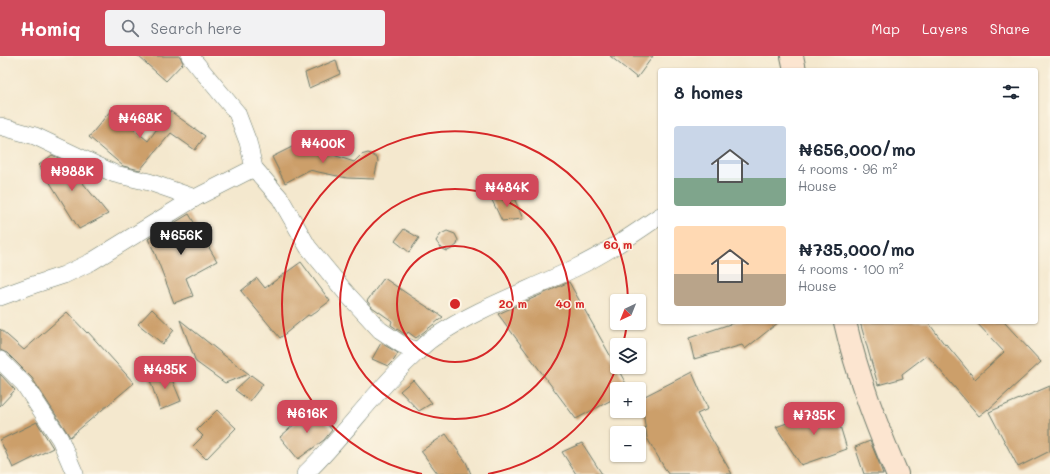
<!DOCTYPE html>
<meta charset="utf-8">
<style>
body{margin:0;font-family:Mali,sans-serif;background:#f2f2f3;color:#1f2937;height:100vh;display:flex;flex-direction:column;font-size:15px;white-space:nowrap}
*{box-sizing:border-box;margin:0}
p{font-size:13px;color:#747a83}
.icon{flex:none;width:22px;height:22px;fill:none;stroke:currentColor;stroke-width:2;stroke-linecap:round;stroke-linejoin:round}
.map{position:relative;flex:1;overflow:hidden}
.panel{position:absolute;left:658px;top:12px;width:380px;height:256px;display:flex;flex-direction:column;background:#fff;border-radius:4px;box-shadow:0 1px 3px #0004}
.panel>*{flex:none}
.needle{width:26px;rotate:223deg}
.buttons{position:absolute;left:610px;top:238px;display:grid;gap:8px}
.buttons a{display:grid;place-items:center;width:36px;height:36px;border-radius:4px;background:#fff;box-shadow:0 1px 3px #0004;font-size:20px}
.price{position:absolute;translate:-50% -34px;padding:0 9px;border-radius:8px;background:#d1495b;color:#fff;font-size:13px;line-height:26px;filter:drop-shadow(0 1px 2px #0008)}
.price::after{content:'';position:absolute;left:50%;top:24px;width:12px;height:9px;margin-left:-6px;background:inherit;clip-path:polygon(0 0,100% 0,50% 100%)}
.price.on{background:#222;color:#fff}
ul{padding:0;list-style:none}
li{display:flex;align-items:center;gap:12px;height:100px;padding:0 16px}
li span{display:grid;place-items:center;flex:none;width:112px;height:80px;border-radius:4px;color:#555}
li>.icon{margin-inline-start:auto}
span .icon{width:48px;height:48px;fill:#fffc;stroke-width:1}
li b{font-size:17px}
h2{display:flex;justify-content:space-between;align-items:center;height:48px;padding:0 16px;font-size:17px}
header{display:flex;align-items:center;gap:24px;box-sizing:border-box;height:56px;padding:0 20px;background:#d1495b;color:#fff}
header strong{font-size:19px}
nav{display:flex;gap:22px;margin-inline-start:auto;font-size:14px}
.search{width:280px;height:36px;background:#f2f2f3;display:flex;align-items:center;gap:10px;box-sizing:border-box;padding:0 14px;border-radius:4px;color:#747a83;font-size:15px}
.map>svg:first-child{display:block}
</style>
<header>
<strong>Homiq</strong>
<div class="search"><svg class="icon" aria-label="search" viewBox="0 0 24 24"><circle cx="10" cy="10" r="6"/><path d="M15 15l6 6"/></svg>Search here</div>
<nav><a>Map</a><a>Layers</a><a>Share</a></nav>
</header>
<div class="map">
<svg width="1050" height="418" viewBox="0 0 1050 418">
<rect width="100%" height="100%" fill="#fcf5e5"/>
<filter id="ink" filterUnits="userSpaceOnUse"><feTurbulence type="fractalNoise" baseFrequency=".025" numOctaves="2"/><feDisplacementMap in="SourceGraphic" scale="8" xChannelSelector="R" yChannelSelector="G"/><feConvolveMatrix kernelMatrix="1 2 1 2 8 2 1 2 1" color-interpolation-filters="sRGB"/></filter>
<filter id="wash" filterUnits="userSpaceOnUse"><feTurbulence type="fractalNoise" baseFrequency=".012" numOctaves="4" result="noise"/><feDisplacementMap in="SourceGraphic" scale="16" xChannelSelector="R" yChannelSelector="G"/><feGaussianBlur stdDeviation="0.9" result="paint"/><feColorMatrix in="noise" values="0 0 0 0 0 0 0 0 0 0 0 0 0 0 0 0 0 1.4 0 .05"/><feComposite in="paint" operator="in"/></filter>
<g filter="url(#wash)">
<rect width="100%" height="100%" fill="#f4e8ce"/>
<g id="blocks">
<g fill="#cc9f6b">
<polygon points="138,0 180,0 183,7 166,25"/>
<polygon points="610,0 653,0 637,22"/>
<polygon points="336,4 340,18 309,32 305,17"/>
<polygon points="111,54 148,85 170,55 205,80 195,94 171,77 140,114 123,110 89,81"/>
<polygon points="304,85 307,90 354,106 361,99 368,97 371,98 377,102 378,105 374,123 347,122 309,114 285,127 272,101"/>
<polygon points="52,99 65,105 108,158 79,173 39,109"/>
<polygon points="490,140 514,142 523,163 502,165"/>
<polygon points="189,158 217,205 186,222 193,240 174,247 154,195 148,183"/>
<polygon points="404,173 419,182 409,196 395,185"/>
<polygon points="447,175 455,178 458,184 457,189 450,194 447,195 441,192 436,185 441,178"/>
<polygon points="301,206 330,245 310,260 308,259 280,282 241,235 257,222 265,232"/>
<polygon points="384,222 412,241 443,261 416,282 408,276 406,279 391,269 392,265 372,251 367,245"/>
<polygon points="569,226 629,333 617,333 617,341 576,363 498,258"/>
<polygon points="152,253 174,274 163,288 138,268"/>
<polygon points="67,256 87,277 88,276 134,327 70,381 32,322 7,297 0,294 0,273 24,294"/>
<polygon points="180,264 225,300 249,318 225,327 196,306"/>
<polygon points="736,266 779,266 745,293 742,289 694,303 689,282"/>
<polygon points="860,266 928,266 945,289 946,288 975,323 1004,296 976,266 1004,266 1041,306 988,354 988,353 979,360 927,299 902,318 903,322 878,329"/>
<polygon points="381,287 398,297 394,304 388,310 372,303"/>
<polygon points="168,314 181,345 160,354 149,321"/>
<polygon points="692,316 708,353 697,358 732,418 668,418 647,382 641,342"/>
<polygon points="0,318 15,334 0,350"/>
<polygon points="251,319 263,328 250,345 235,334"/>
<polygon points="413,324 432,347 419,355 400,335"/>
<polygon points="1050,330 1050,395 1018,411 989,356"/>
<polygon points="834,350 847,393 801,409 776,371"/>
<polygon points="314,351 332,374 324,384 298,403 280,381"/>
<polygon points="217,354 236,372 206,403 193,390 203,380 197,374"/>
<polygon points="37,366 53,392 13,412 0,384"/>
<polygon points="446,378 466,406 471,418 438,418 421,395"/>
<polygon points="870,385 878,404 883,418 864,418 855,391"/>
<polygon points="582,387 602,418 576,418 562,396"/>
</g>
</g>
</g>
<g filter="url(#ink)">
<use href="#blocks" fill-opacity="0" stroke="#6a796a" stroke-width="1"/>
<g fill="none" stroke-linecap="round" stroke-linejoin="round">
<defs>
<g id="street">
<polyline points="190,0 237,57 248,86 254,112 280,142 308,191 347,238 380,274 401,288 418,296"/>
<polyline points="0,70 35,80 115,118 149,126 195,142"/>
<polyline points="0,241 33,229 64,219 91,206 195,142 254,112"/>
<polyline points="0,304 24,328 60,383 75,418"/>
<path d="M 305,418 C 343,382 372,338 411,302 C 418,295 425,287 433,282 C 477,252 528,235 575,212 C 605,198 632,179 660,160"/>
</g>
<g id="secondary">
<polyline points="792,0 795,14"/>
<path d="M 845,266 C 857,319 876,368 897,418"/>
</g>
</defs>
<use href="#street" stroke="#6a796a" stroke-width="18"/>
<use href="#secondary" stroke="#6a796a" stroke-width="24"/>
<use href="#street" stroke="#fff" stroke-width="17"/>
<use href="#secondary" stroke="#fce5d0" stroke-width="22"/>
</g>
</g>
<g fill="none" stroke="#d62828" stroke-width="2">
<circle cx="455" cy="248" r="58"/>
<circle cx="455" cy="248" r="115"/>
<path d="M627 268A173 173 0 0 1 623 288M617 310A173 173 0 0 1 488 418M422 418A173 173 0 1 1 628 245"/>
</g>
<circle cx="455" cy="248" r="6" fill="#d62828" stroke="#fcf5e5" stroke-width="2"/>
<g font-size="12" text-anchor="middle" font-weight="bold" fill="#d62828" stroke="#fcf5e5" stroke-width="3" stroke-linejoin="round" paint-order="stroke">
<text x="618" y="193">60 m</text>
<text x="513" y="252">20 m</text>
<text x="570" y="252">40 m</text>
</g>
</svg>
<div class="buttons">
<a><svg class="needle" viewBox="-14 -14 28 28"><path d="M0-13l5 13h-10z" fill="#e53935"/><path d="M0 13l5-13h-10z" fill="#747a83"/></svg></a>
<a><svg class="icon" aria-label="layers" viewBox="0 0 24 24"><path d="M12 4l9 5-9 5-9-5zM3 14l9 5 9-5"/></svg></a>
<a>+</a>
<a>−</a>
</div>
<b class="price" style="left:140px;top:83px">₦468K</b>
<b class="price" style="left:323px;top:108px">₦400K</b>
<b class="price" style="left:72px;top:136px">₦988K</b>
<b class="price" style="left:507px;top:152px">₦484K</b>
<b class="price on" style="left:181px;top:200px">₦656K</b>
<b class="price" style="left:165px;top:334px">₦435K</b>
<b class="price" style="left:307px;top:378px">₦616K</b>
<b class="price" style="left:814px;top:380px">₦735K</b>
<section class="panel">
<h2>8 homes<svg class="icon" aria-label="filters" viewBox="0 0 24 24"><path d="M4 7h16M4 17h16"/><circle cx="9" cy="7" r="2"/><circle cx="15" cy="17" r="2"/></svg></h2>
<ul>
<li><span style="background:linear-gradient(#c9d6e8 65%,#7fa58c 0)"><svg class="icon" aria-label="home" viewBox="0 0 24 24"><path d="M3 11l9-7 9 7M6 9v11h12V9"/></svg></span><div><b>₦656,000/mo</b><p>4 rooms · 96 m²</p><p>House</p></div></li>
<li><span style="background:linear-gradient(#ffd9b3 60%,#b9a48a 0)"><svg class="icon" aria-label="home" viewBox="0 0 24 24"><path d="M3 11l9-7 9 7M6 9v11h12V9"/></svg></span><div><b>₦735,000/mo</b><p>4 rooms · 100 m²</p><p>House</p></div></li>
</ul>
</section>
</div>
